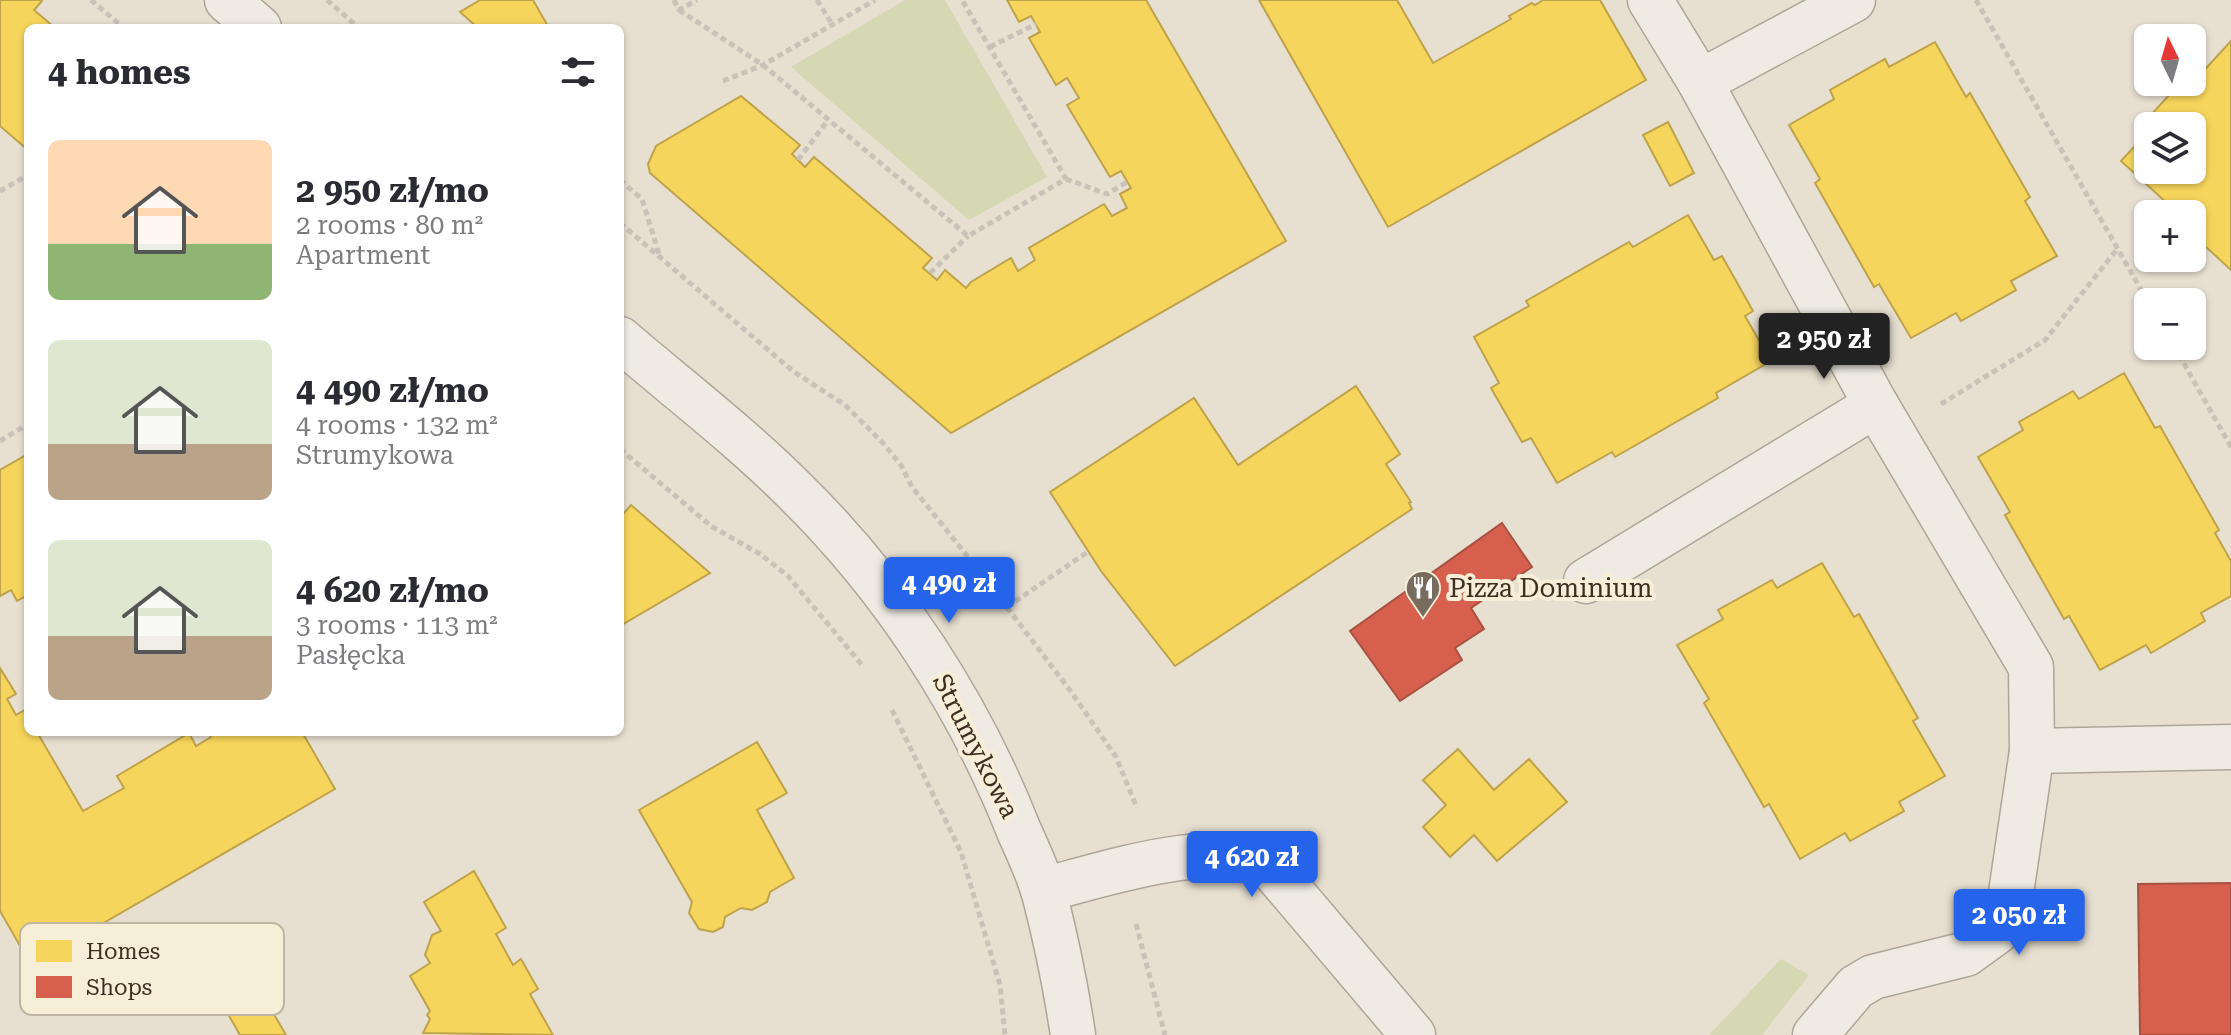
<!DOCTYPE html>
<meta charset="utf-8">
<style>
body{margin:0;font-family:"Roboto Serif",serif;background:#f7f7f7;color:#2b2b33;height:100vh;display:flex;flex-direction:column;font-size:30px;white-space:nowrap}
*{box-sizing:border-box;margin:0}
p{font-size:26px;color:#7c7c81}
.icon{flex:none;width:44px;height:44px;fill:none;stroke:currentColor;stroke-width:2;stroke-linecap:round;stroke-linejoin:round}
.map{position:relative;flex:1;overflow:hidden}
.drawer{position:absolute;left:24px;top:24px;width:600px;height:712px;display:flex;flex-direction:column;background:#fff;border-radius:12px;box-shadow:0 2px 6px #0004}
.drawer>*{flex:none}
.needle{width:52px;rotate:355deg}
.controls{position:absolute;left:2134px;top:24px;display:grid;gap:16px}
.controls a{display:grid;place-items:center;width:72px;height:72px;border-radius:12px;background:#fff;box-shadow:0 2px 6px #0004;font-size:40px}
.price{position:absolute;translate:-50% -68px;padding:0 18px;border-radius:8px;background:#2563eb;color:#fff;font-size:26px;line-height:52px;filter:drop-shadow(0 2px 4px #0008)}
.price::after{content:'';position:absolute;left:50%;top:48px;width:24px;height:18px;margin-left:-12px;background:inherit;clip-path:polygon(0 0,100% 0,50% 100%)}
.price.on{background:#222;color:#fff}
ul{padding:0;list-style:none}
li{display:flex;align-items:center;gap:24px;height:200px;padding:0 24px}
li span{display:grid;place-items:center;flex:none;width:224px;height:160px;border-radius:12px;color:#555}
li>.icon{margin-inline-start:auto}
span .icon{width:96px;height:96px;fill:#fffc;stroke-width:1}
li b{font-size:34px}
h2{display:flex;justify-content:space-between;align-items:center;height:96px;padding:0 24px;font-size:34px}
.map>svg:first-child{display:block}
</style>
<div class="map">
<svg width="2231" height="1035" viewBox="0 0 2231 1035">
<rect width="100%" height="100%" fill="#e7e0d1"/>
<g fill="#d6d7b3">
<polygon points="905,0 945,0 1047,177 969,220 791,67"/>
<polygon points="1781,959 1809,975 1762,1035 1709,1035"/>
</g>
<g fill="#f6d55c" stroke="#bea34a" stroke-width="2">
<polygon points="0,0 40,0 42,1 34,10 55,28 28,28 28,150 0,126"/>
<polygon points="480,0 533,0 549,28 478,28 460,12"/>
<polygon points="1007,0 1146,0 1286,241 951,433 650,173 648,164 656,146 741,96 800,145 792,154 805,167 814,157 932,258 923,268 937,280 945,270 966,288 971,282 1011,258 1018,271 1035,260 1029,248 1104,204 1112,216 1127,208 1120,194 1131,188 1121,171 1110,177 1067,105 1079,98 1067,78 1056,85 1029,38 1040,32 1031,16 1019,22"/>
<polygon points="1259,0 1397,0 1433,63 1511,19 1509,16 1532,3 1535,5 1543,0 1600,0 1646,80 1388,227"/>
<polygon points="2231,41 2231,270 2192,234 2192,214 2170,214 2164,208 2168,204 2121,161 2148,132 2148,170 2192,170 2192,126 2154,126 2157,123 2150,116 2181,82 2192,82 2192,71 2198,77"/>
<polygon points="1935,42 1966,97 1970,93 2030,197 2025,201 2057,256 2011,281 2016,290 1961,321 1956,313 1911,338 1879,284 1874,287 1815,183 1820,179 1789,125 1834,99 1830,90 1885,59 1889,67"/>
<polygon points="1668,122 1694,173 1670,186 1643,135"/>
<polygon points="1688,215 1714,260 1722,256 1753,311 1745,316 1771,361 1716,393 1718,398 1615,457 1612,452 1557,483 1531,438 1522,442 1491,388 1499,383 1474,337 1529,306 1526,301 1629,242 1633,247"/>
<polygon points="2124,373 2155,428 2160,426 2219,530 2215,533 2231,561 2231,596 2201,613 2205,621 2151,653 2146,645 2100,670 2069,616 2064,619 2005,515 2010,512 1978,457 2023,430 2019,422 2073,391 2079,399"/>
<polygon points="1356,386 1400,454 1386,464 1411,502 1409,503 1412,509 1175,666 1101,571 1050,492 1194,398 1238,465"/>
<polygon points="28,454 28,595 17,601 11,590 0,596 0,470"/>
<polygon points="631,505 710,573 620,626 620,509 624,513"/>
<polygon points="1822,563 1854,617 1859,614 1918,718 1913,721 1945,776 1899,802 1904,811 1850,841 1845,833 1800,859 1769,804 1764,807 1704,703 1709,699 1677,645 1723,619 1718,610 1772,580 1777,588"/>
<polygon points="0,668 16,694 7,699 16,715 25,710 28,716 28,732 37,732 83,811 124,788 117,776 189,733 196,746 211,737 208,732 302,732 335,789 31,965 0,911"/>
<polygon points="757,742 787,793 757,810 794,878 770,892 767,902 752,910 741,908 725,917 723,927 713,932 699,929 689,913 692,902 639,810"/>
<polygon points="1458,749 1494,790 1529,759 1567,802 1497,861 1474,835 1450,857 1423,827 1446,805 1423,780"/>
<polygon points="474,871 506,928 496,934 513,965 521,959 538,989 530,994 553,1035 423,1033 430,1019 427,1015 430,1011 410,976 430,963 425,955 432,935 441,931 424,902"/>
<polygon points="262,994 286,1035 240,1035 228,1014"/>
</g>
<g fill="#d6604d" stroke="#a85140" stroke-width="2">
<polygon points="1502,523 1532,567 1471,608 1484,629 1455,648 1462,660 1400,701 1350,631"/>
<polygon points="2231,883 2231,1035 2140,1035 2138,884"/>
</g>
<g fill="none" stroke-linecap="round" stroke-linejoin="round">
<defs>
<g id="street">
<polyline points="227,0 259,28"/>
<polyline points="1650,0 1700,82 1876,405 2031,667 2032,751 2007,920 1995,933 1966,954 1873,977 1856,987 1815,1035"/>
<polyline points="1700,82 1853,0"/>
<path d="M 620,339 C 677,388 741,437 794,490 C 892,586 969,704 1019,831 C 1028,851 1038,872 1044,893 C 1056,939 1066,988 1073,1035"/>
<polyline points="1586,581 1876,405"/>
<polyline points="2032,751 2231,747"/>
<path d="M 1043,890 C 1099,876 1225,833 1273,870 L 1413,1035"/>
</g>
</defs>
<use href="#street" stroke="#ada599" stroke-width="47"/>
<g stroke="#c8c2b9" stroke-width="5" stroke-dasharray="6 4" stroke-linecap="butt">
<polyline points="91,0 124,28"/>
<polyline points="327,0 359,28"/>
<polyline points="674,0 679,10 697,0"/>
<polyline points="817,0 832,24"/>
<polyline points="1976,0 2148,302"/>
<polyline points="679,10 763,65 968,236 1066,179 962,0"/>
<polyline points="990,47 1036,24"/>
<polyline points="723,81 763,65 875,0"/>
<polyline points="798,160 828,120"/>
<polyline points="1066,179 1107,194 1127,182"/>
<polyline points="620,180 642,199 659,254"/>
<polyline points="0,191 28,175"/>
<polyline points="620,223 794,372 845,405 883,443 901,465 912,487 984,577 1072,693 1116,757 1137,808"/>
<polyline points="930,273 968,236"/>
<polyline points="2174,346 2231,447"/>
<polyline points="1941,404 2045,340 2118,248"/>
<polyline points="0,441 28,424"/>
<polyline points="620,449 711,526 760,554 788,576 862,665"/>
<polyline points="1007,607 1089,551"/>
<polyline points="892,710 961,852 1000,985 1005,1035"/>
<polyline points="1136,924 1165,1035"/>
</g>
<use href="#street" stroke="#efebe3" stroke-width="44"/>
</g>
<defs>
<symbol id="restaurant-pin" viewBox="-11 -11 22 30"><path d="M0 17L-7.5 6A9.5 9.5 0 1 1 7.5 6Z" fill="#786c5e" stroke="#f7eed8"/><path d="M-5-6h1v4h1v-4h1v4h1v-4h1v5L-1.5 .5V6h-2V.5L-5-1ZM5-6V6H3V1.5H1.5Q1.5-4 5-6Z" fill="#fff"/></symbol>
</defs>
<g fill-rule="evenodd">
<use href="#restaurant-pin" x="1403" y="568" width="40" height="54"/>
</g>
<g text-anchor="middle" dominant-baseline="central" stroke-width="8" stroke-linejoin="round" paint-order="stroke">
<g font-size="26" fill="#3d2e20" stroke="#f7eed8" text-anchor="start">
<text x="1449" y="588">Pizza Dominium</text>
</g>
<g font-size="26" fill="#3d2e20" stroke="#f7eed8">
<text transform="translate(976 746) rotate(63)">Strumykowa</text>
</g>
</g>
<rect x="20" y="923" width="264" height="92" rx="12" fill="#f7eed8" stroke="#bfb4a1" stroke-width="2"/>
<rect x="36" y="940" width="36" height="22" fill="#f6d55c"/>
<rect x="36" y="976" width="36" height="22" fill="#d6604d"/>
<g font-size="22" fill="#3d2e20">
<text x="86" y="959">Homes</text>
<text x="86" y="995">Shops</text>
</g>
</svg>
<div class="controls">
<a><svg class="needle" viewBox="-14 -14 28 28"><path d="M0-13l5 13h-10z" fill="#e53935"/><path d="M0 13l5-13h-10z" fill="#7c7c81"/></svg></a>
<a><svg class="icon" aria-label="layers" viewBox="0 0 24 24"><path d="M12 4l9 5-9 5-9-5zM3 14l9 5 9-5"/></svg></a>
<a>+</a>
<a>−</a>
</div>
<b class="price on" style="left:1824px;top:381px">2 950 zł</b>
<b class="price" style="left:949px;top:625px">4 490 zł</b>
<b class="price" style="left:1252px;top:899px">4 620 zł</b>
<b class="price" style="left:2019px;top:957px">2 050 zł</b>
<section class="drawer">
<h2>4 homes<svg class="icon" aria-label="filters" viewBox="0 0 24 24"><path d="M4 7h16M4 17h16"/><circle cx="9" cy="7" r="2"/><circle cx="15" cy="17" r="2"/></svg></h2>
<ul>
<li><span style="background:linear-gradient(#ffd9b3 65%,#8fb573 0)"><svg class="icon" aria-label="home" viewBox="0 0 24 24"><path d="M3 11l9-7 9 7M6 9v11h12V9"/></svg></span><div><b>2 950 zł/mo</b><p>2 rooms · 80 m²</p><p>Apartment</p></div></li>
<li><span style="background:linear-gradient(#dfe7d0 65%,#b9a48a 0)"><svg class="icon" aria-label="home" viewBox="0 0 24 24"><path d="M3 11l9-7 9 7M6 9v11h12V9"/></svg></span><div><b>4 490 zł/mo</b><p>4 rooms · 132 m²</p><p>Strumykowa</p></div></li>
<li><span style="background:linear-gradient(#dfe7d0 60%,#b9a48a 0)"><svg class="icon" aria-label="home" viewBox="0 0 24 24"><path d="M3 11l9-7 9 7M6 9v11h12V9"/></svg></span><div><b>4 620 zł/mo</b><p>3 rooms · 113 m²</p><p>Pasłęcka</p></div></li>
</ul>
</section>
</div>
